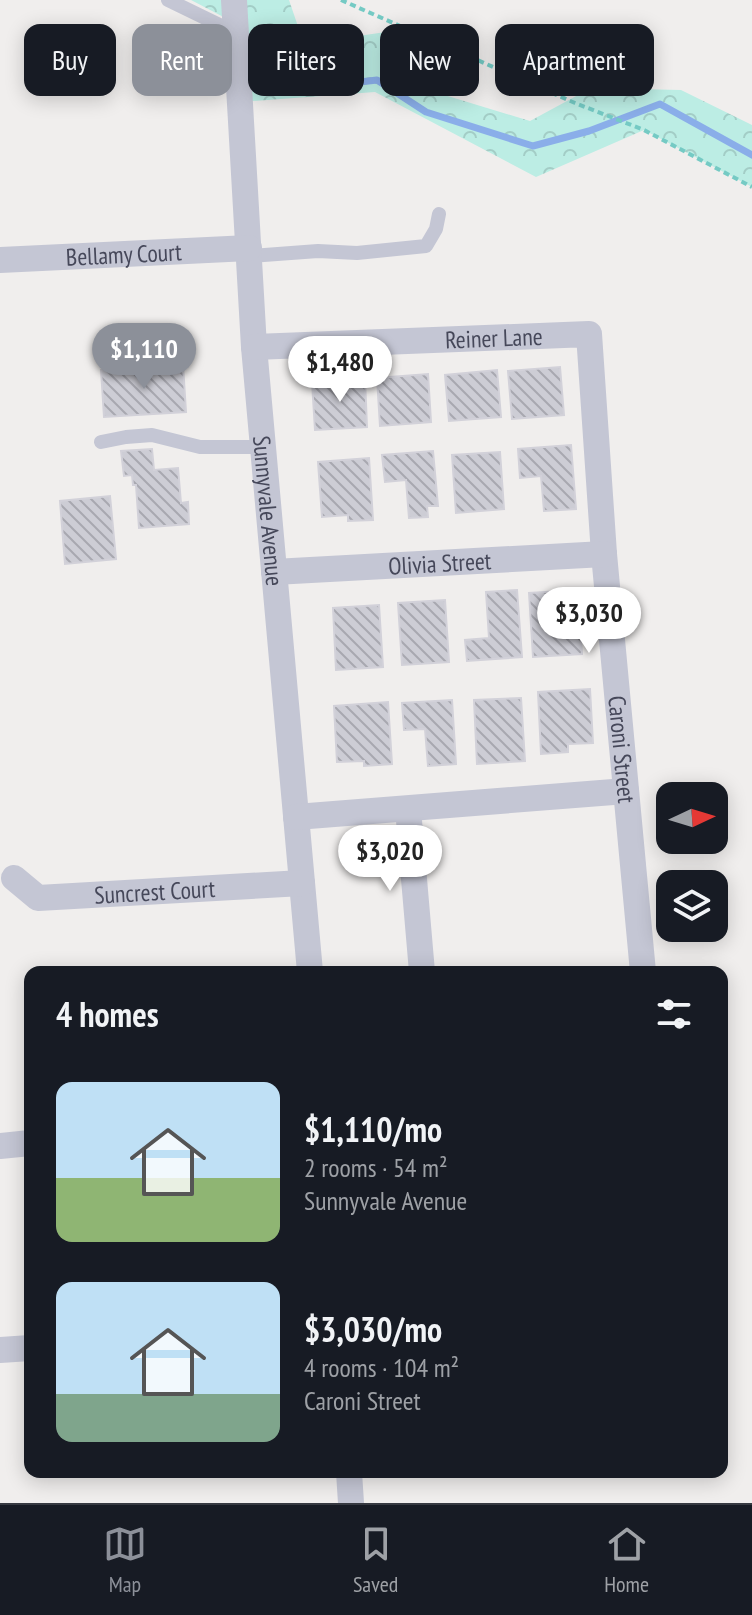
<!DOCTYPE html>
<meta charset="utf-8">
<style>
body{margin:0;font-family:"PT Sans Narrow",sans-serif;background:#20242c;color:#f1f3f6;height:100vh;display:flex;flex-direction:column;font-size:30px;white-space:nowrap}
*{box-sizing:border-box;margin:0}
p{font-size:26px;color:#9ea1a6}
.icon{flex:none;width:44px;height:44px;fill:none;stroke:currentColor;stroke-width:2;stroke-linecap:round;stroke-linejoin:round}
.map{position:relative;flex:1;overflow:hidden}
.panel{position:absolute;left:24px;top:966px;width:704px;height:512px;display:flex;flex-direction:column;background:#171b24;border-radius:16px;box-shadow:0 4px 20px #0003}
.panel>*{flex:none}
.hud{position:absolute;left:24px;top:24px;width:704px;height:72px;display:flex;gap:16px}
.needle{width:52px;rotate:86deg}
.tools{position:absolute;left:656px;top:782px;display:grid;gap:16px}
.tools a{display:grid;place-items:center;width:72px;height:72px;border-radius:16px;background:#171b24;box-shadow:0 4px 20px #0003;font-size:40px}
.price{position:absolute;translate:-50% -68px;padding:0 18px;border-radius:28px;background:#fff;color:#222;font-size:26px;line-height:52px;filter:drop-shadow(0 2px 4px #0008)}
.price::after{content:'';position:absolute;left:50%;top:48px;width:24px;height:18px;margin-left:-12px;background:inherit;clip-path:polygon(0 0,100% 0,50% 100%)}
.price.selected{background:#8c9099;color:#fff}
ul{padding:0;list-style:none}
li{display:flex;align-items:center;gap:24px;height:200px;padding:0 32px}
li span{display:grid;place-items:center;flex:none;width:224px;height:160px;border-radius:16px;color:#555}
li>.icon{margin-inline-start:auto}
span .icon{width:96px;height:96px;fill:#fffc;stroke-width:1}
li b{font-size:34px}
h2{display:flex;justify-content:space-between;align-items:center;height:96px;padding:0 32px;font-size:34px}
.chip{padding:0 28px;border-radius:16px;background:#171b24;box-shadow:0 4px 20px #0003;font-size:28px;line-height:72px}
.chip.selected{background:#8c9099;color:#fff}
.tabs{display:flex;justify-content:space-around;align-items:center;height:112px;border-top:2px solid #363941;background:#171b24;font-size:22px;color:#9ea1a6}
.tabs a{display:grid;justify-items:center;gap:4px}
.tabs .selected{color:#8c9099}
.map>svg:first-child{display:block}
</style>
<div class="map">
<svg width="752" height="1503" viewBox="0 0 752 1503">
<defs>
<pattern id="forest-crowns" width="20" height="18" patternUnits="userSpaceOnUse" patternTransform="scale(2)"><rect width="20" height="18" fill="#bcede4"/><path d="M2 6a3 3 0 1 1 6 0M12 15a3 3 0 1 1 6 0" fill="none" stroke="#a3cdc6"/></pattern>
<pattern id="building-back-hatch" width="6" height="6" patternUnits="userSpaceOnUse" patternTransform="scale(2)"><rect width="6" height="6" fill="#cdcdd5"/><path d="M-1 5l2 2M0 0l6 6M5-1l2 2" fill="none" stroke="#a8a8b0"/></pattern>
</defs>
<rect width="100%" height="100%" fill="#f0eeed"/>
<polygon fill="url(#forest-crowns)" points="191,0 289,0 304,44 406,29 428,90 530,121 591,88 681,90 752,125 752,187 644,130 536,177 375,92 240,102 235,23"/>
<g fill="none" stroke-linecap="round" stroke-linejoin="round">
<polyline stroke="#8aaee9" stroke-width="7" points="292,90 377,80 426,112 533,146 589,131 660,104 752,155"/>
</g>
<g fill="url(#building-back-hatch)" stroke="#d2d1d9" stroke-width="2">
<polygon points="183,365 186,412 104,417 101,370"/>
<polygon points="560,367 564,415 512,419 508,371"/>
<polygon points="497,370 501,417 449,421 445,375"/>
<polygon points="428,374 431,422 380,426 377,378"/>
<polygon points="365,379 367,427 315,430 312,382"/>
<polygon points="571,445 576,509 544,511 541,476 520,478 518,449"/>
<polygon points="152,449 154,470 178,468 181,503 188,502 189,524 139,528 136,485 133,485 132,475 124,476 121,451"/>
<polygon points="433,451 438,506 427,506 428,517 409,518 406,480 385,482 382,455"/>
<polygon points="500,452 504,509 456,513 452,455"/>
<polygon points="369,458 373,520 348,521 348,515 322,517 318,462"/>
<polygon points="110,496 116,559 65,564 60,501"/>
<polygon points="517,590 522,657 467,661 465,640 489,638 486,592"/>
<polygon points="578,590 582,654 533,657 529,593"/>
<polygon points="445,600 449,662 402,665 398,603"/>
<polygon points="379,605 383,667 336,670 333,608"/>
<polygon points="590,689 593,743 568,744 568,752 541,754 538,692"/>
<polygon points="521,698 525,761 477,764 474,700"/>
<polygon points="452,700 456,764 428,766 425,729 404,730 402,703"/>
<polygon points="388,702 392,764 364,766 364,761 337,762 334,706"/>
</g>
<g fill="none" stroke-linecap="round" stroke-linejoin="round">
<polyline stroke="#75cac4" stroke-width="4" stroke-dasharray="6 4" stroke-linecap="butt" points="341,0 575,103 644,130 752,187"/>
<g stroke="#c4c6d4" stroke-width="14">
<polyline points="168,0 236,33"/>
<polyline points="250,256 318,251 357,253 426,246 436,229 439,214"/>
<polyline points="101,442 126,437 152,435 200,447 263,447"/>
</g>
<g stroke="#c4c6d4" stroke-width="26">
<path id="s1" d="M 234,0 L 254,347 L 310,972"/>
<path id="s2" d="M 0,260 L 249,248"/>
<path id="s3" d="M 254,347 L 589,334 L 604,554 L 643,972"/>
<path id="s4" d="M 274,572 L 604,554"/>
<polyline points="408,809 422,972"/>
<polyline points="296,817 626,791"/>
<path id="s5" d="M 14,878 L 38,898 L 302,883"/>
<polyline points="0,1146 30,1143"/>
<polyline points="0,1350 30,1348"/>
<polyline points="349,1472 351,1503"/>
</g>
</g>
<g text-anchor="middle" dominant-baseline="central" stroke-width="7" stroke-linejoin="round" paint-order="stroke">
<g font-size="24" fill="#46485a" stroke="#fff">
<text stroke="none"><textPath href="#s2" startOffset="124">Bellamy Court</textPath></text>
<text stroke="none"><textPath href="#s3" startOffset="240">Reiner Lane</textPath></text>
<text stroke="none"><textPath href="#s1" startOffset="512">Sunnyvale Avenue</textPath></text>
<text stroke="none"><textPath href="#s4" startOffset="166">Olivia Street</textPath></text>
<text stroke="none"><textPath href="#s3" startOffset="752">Caroni Street</textPath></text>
<text stroke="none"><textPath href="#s5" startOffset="148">Suncrest Court</textPath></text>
</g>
</g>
</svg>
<div class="tools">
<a><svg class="needle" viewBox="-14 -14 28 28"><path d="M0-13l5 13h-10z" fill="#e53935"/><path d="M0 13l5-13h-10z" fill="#9ea1a6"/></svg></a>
<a><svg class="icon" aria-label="layers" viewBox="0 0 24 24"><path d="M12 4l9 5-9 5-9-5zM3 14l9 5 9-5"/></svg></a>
</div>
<b class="price selected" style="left:144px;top:391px">$1,110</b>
<b class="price" style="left:340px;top:404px">$1,480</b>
<b class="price" style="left:589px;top:655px">$3,030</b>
<b class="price" style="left:390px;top:893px">$3,020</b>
<div class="hud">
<a class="chip">Buy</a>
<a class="chip selected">Rent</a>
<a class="chip">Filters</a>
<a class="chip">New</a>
<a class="chip">Apartment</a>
</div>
<section class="panel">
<h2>4 homes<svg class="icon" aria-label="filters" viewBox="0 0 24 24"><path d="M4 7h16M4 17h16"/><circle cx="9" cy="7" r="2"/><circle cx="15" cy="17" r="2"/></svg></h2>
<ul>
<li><span style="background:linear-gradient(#bfe0f5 60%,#8fb573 0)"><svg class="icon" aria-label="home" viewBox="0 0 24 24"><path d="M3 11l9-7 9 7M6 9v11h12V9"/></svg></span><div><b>$1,110/mo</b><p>2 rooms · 54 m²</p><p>Sunnyvale Avenue</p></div></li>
<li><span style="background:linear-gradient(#bfe0f5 70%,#7fa58c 0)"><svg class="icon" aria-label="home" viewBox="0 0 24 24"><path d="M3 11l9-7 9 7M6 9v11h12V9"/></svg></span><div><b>$3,030/mo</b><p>4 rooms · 104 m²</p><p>Caroni Street</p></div></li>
</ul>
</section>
</div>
<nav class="tabs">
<a class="selected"><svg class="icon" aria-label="map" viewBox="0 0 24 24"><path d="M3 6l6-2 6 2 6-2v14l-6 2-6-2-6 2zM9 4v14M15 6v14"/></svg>Map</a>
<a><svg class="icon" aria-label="saved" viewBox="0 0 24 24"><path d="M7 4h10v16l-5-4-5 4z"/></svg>Saved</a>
<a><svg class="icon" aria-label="home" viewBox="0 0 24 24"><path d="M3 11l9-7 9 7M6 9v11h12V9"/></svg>Home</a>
</nav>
